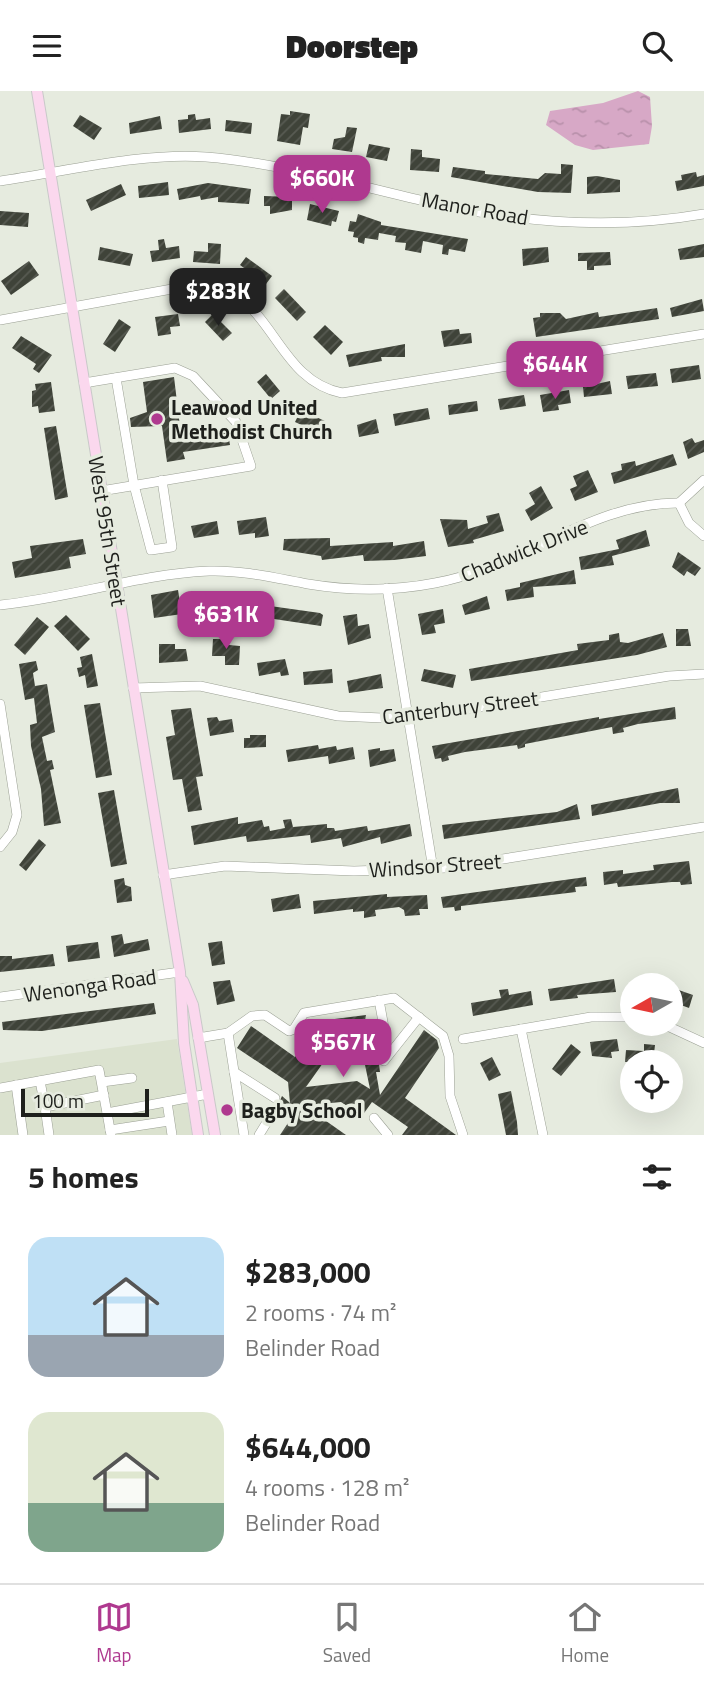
<!DOCTYPE html>
<meta charset="utf-8">
<style>
body{margin:0;font-family:"Titillium Web",sans-serif;background:#f6f6f6;color:#222;height:100vh;display:flex;flex-direction:column;font-size:26px;white-space:nowrap}
*{box-sizing:border-box;margin:0}
p{font-size:23px;color:#767676}
.icon{flex:none;width:38px;height:38px;fill:none;stroke:currentColor;stroke-width:2;stroke-linecap:round;stroke-linejoin:round}
.map{position:relative;height:1044px;overflow:hidden}
.panel{display:flex;flex-direction:column;background:#fff;flex:1}
.panel>*{flex:none}
.needle{width:46px;rotate:261deg}
.fabs{position:absolute;left:620px;top:882px;display:grid;gap:14px}
.fabs a{display:grid;place-items:center;width:63px;height:63px;border-radius:50%;background:#fff;box-shadow:0 7px 28px #0002;font-size:35px}
.scale{position:absolute;left:21px;bottom:18px;width:128px;box-sizing:border-box;padding-left:7px;border:4px solid #1e201c;border-top:0;font-size:19px;line-height:24px;white-space:nowrap;color:#1e201c;-webkit-text-stroke:5px #e6ebdf;paint-order:stroke}
.price{position:absolute;translate:-50% -60px;padding:0 16px;border-radius:14px;background:#af398f;color:#fff;font-size:23px;line-height:46px;filter:drop-shadow(0 2px 4px #0008)}
.price::after{content:'';position:absolute;left:50%;top:42px;width:21px;height:16px;margin-left:-10px;background:inherit;clip-path:polygon(0 0,100% 0,50% 100%)}
.price.selected{background:#222;color:#fff}
ul{padding:0;list-style:none}
li{display:flex;align-items:center;gap:21px;height:175px;padding:0 28px}
li span{display:grid;place-items:center;flex:none;width:196px;height:140px;border-radius:21px;color:#555}
li>.icon{margin-inline-start:auto}
span .icon{width:84px;height:84px;fill:#fffc;stroke-width:1}
li b{font-size:30px}
h2{display:flex;justify-content:space-between;align-items:center;height:84px;padding:0 28px;font-size:30px}
header{display:flex;justify-content:space-between;align-items:center;height:91px;padding:0 28px;background:#fff;font-size:32px;font-weight:800}
.menu{display:flex;justify-content:space-around;align-items:center;height:98px;border-top:2px solid #e0e0e0;background:#fff;font-size:19px;color:#767676}
.menu a{display:grid;justify-items:center;gap:4px}
.menu .selected{color:#af398f}
.map>svg:first-child{display:block}
</style>
<header><svg class="icon" aria-label="menu" viewBox="0 0 24 24"><path d="M4 6h16M4 12h16M4 18h16"/></svg>Doorstep<svg class="icon" aria-label="search" viewBox="0 0 24 24"><circle cx="10" cy="10" r="6"/><path d="M15 15l6 6"/></svg></header>
<div class="map">
<svg width="704" height="1044" viewBox="0 0 704 1044">
<defs>
<pattern id="water-ripples" width="26" height="14" patternUnits="userSpaceOnUse" patternTransform="scale(1.75)"><rect width="26" height="14" fill="#d7a8c6"/><path d="M2 4q2-2 4 0t4 0M15 11q2-2 4 0t4 0" fill="none" stroke="#b890aa"/></pattern>
<pattern id="building-hatch" width="6" height="6" patternUnits="userSpaceOnUse" patternTransform="scale(1.75)"><rect width="6" height="6" fill="#3f4339"/><path d="M-1 1l2-2M0 6l6-6M5 7l2-2" fill="none" stroke="#585b53"/></pattern>
</defs>
<rect width="100%" height="100%" fill="#e6ebdf"/>
<polygon fill="#dbe2cf" points="177,948 192,1044 0,1044 0,972"/>
<polygon fill="url(#water-ripples)" points="638,0 650,6 652,35 649,53 593,59 575,54 546,34 550,20 603,12"/>
<g fill="url(#building-hatch)">
<polygon points="290,20 310,23 308,37 303,36 300,54 277,50 281,23 290,24"/>
<polygon points="195,23 196,29 210,27 211,38 179,42 178,29 188,28 188,24"/>
<polygon points="80,24 102,37 94,49 73,35"/>
<polygon points="160,25 162,38 130,43 129,32"/>
<polygon points="226,29 252,32 251,43 225,40"/>
<polygon points="347,36 357,37 352,61 332,58 334,48 345,46"/>
<polygon points="369,53 390,57 387,70 366,66"/>
<polygon points="411,58 422,59 422,66 440,68 439,81 410,79"/>
<polygon points="561,73 573,74 571,102 538,101 451,86 453,76 485,80 485,83 538,88 545,82 561,83"/>
<polygon points="696,81 697,86 704,84 704,95 677,100 675,90 682,89 681,84"/>
<polygon points="597,85 620,89 620,101 587,103 587,86"/>
<polygon points="168,91 169,104 139,107 138,95"/>
<polygon points="208,92 251,98 249,113 218,111 218,106 201,109 200,105 179,109 177,98"/>
<polygon points="121,93 126,104 91,120 86,109"/>
<polygon points="264,105 292,106 292,119 270,123 270,115 264,115"/>
<polygon points="310,113 339,120 336,131 332,130 331,135 307,129"/>
<polygon points="0,120 29,122 28,136 0,134"/>
<polygon points="358,123 381,131 381,134 468,148 465,161 449,158 448,164 442,163 443,154 423,150 421,162 405,159 406,152 395,151 396,145 379,142 378,149 365,147 364,153 358,151 358,147 353,146 354,141 348,140 350,130 356,131"/>
<polygon points="164,148 166,157 179,155 180,167 152,171 150,160 159,159 158,149"/>
<polygon points="208,152 221,153 220,173 193,171 194,160 208,161"/>
<polygon points="704,153 704,166 680,169 678,158"/>
<polygon points="100,156 133,163 130,175 98,169"/>
<polygon points="548,156 549,171 523,175 522,158"/>
<polygon points="610,161 611,174 594,175 594,179 587,179 587,170 578,170 578,162"/>
<polygon points="246,166 272,185 266,193 240,174"/>
<polygon points="29,170 39,184 11,204 1,190"/>
<polygon points="284,198 306,221 297,230 275,207"/>
<polygon points="702,208 704,220 672,226 670,217"/>
<polygon points="657,217 659,228 536,246 533,227 540,226 540,222 560,222 566,228 598,221 599,226"/>
<polygon points="178,223 180,235 170,236 171,243 158,245 155,226"/>
<polygon points="213,223 232,242 223,250 205,231"/>
<polygon points="119,228 131,236 115,261 103,253"/>
<polygon points="325,234 343,251 331,264 313,246"/>
<polygon points="459,238 460,243 471,242 472,252 444,256 441,240"/>
<polygon points="21,245 52,264 39,282 33,278 36,273 12,257"/>
<polygon points="405,253 405,266 381,266 382,270 349,276 346,264"/>
<polygon points="699,274 701,288 672,292 670,278"/>
<polygon points="656,282 658,295 628,298 626,285"/>
<polygon points="266,283 280,300 271,308 257,291"/>
<polygon points="174,286 181,344 227,337 230,354 183,361 185,368 167,371 162,335 131,336 130,327 147,321 143,291"/>
<polygon points="610,290 612,303 584,306 583,296"/>
<polygon points="51,291 55,320 39,322 38,315 32,316 32,300 36,299 35,293"/>
<polygon points="569,299 571,312 558,314 559,319 543,321 540,304"/>
<polygon points="524,304 526,315 500,319 498,308"/>
<polygon points="477,310 478,320 449,324 448,314"/>
<polygon points="428,317 430,328 395,335 393,323"/>
<polygon points="301,319 327,331 321,343 295,331"/>
<polygon points="376,328 379,342 359,346 357,334"/>
<polygon points="56,335 68,406 55,409 44,337"/>
<polygon points="692,347 695,352 704,349 704,361 688,368 683,351"/>
<polygon points="673,363 677,374 614,393 611,382 622,379 621,373 635,370 636,375"/>
<polygon points="588,379 598,401 575,410 570,398 577,395 573,385"/>
<polygon points="541,395 553,417 531,430 525,419 535,413 529,402"/>
<polygon points="499,422 504,440 473,449 474,452 448,456 440,428 467,429 468,438 488,432 486,425"/>
<polygon points="266,426 269,445 255,447 255,442 239,444 237,430"/>
<polygon points="217,430 219,443 194,447 191,435"/>
<polygon points="646,439 650,455 612,465 614,474 581,479 579,466 619,458 616,449"/>
<polygon points="330,447 330,455 393,451 393,455 424,450 426,465 394,469 364,470 363,464 322,469 321,465 283,459 284,448"/>
<polygon points="83,448 86,463 69,466 71,477 15,487 12,471 32,467 30,455"/>
<polygon points="678,461 701,477 695,485 687,480 684,485 672,476"/>
<polygon points="574,479 576,493 533,496 534,506 507,510 505,499 520,496 520,492"/>
<polygon points="178,499 182,523 154,527 151,504"/>
<polygon points="487,505 490,518 465,524 462,514"/>
<polygon points="232,507 233,522 215,522 215,525 198,523 197,508"/>
<polygon points="249,512 320,522 323,524 321,535 248,524"/>
<polygon points="443,518 445,532 434,534 436,542 422,544 418,523"/>
<polygon points="357,523 358,535 369,533 371,547 348,554 343,525"/>
<polygon points="66,524 90,548 78,560 54,535"/>
<polygon points="37,526 49,536 25,564 14,554"/>
<polygon points="676,538 688,538 691,555 676,555"/>
<polygon points="619,542 620,551 628,552 663,542 667,556 637,564 471,590 469,578 578,559 577,553 609,549 609,544"/>
<polygon points="213,548 230,548 229,554 240,555 239,574 225,574 225,565 212,565"/>
<polygon points="159,553 175,553 175,558 186,558 188,570 159,572"/>
<polygon points="92,563 98,595 87,597 85,584 79,586 77,577 82,576 80,566"/>
<polygon points="285,568 289,584 281,585 280,581 259,585 257,572"/>
<polygon points="36,570 38,579 33,582 35,595 47,593 50,612 55,641 42,646 47,670 52,669 54,678 50,679 61,732 44,735 41,698 31,655 30,634 37,632 34,607 25,609 19,573"/>
<polygon points="332,578 333,592 304,594 303,581"/>
<polygon points="424,578 456,584 453,597 421,590"/>
<polygon points="381,583 383,597 349,602 347,590"/>
<polygon points="100,612 112,684 96,687 84,614"/>
<polygon points="675,616 676,628 638,633 623,637 624,641 613,643 612,636 525,653 525,656 518,658 517,654 465,661 448,665 449,669 442,671 441,667 435,668 432,655 599,626 599,628"/>
<polygon points="191,617 203,685 196,686 202,719 188,721 182,688 173,689 166,646 175,644 171,619"/>
<polygon points="217,626 219,630 232,628 234,641 210,645 207,627"/>
<polygon points="250,644 266,644 266,656 244,657 244,647 250,647"/>
<polygon points="318,654 319,658 336,655 337,659 353,656 355,668 329,673 328,665 288,671 286,659"/>
<polygon points="380,657 380,660 394,658 396,670 370,676 368,659"/>
<polygon points="678,697 680,712 660,712 592,725 591,714"/>
<polygon points="114,699 127,773 111,776 98,702"/>
<polygon points="577,713 580,728 444,748 442,734 557,721"/>
<polygon points="238,726 238,733 262,729 264,736 269,735 270,740 285,737 283,729 291,728 293,736 327,733 327,737 334,737 335,740 367,735 368,740 410,733 412,745 381,753 380,746 343,756 341,747 311,752 310,744 247,751 246,745 194,754 191,735"/>
<polygon points="39,748 46,754 26,780 19,774"/>
<polygon points="689,770 692,793 681,794 680,791 672,791 618,796 617,792 604,794 603,781 623,779 623,783 654,779 653,774"/>
<polygon points="586,786 587,795 575,796 576,801 461,815 461,819 455,820 454,816 443,817 441,806"/>
<polygon points="124,787 125,794 131,796 132,810 117,812 114,789"/>
<polygon points="299,803 301,817 273,821 271,808"/>
<polygon points="387,803 387,806 427,804 428,818 419,818 420,824 405,825 404,819 399,816 375,819 376,825 364,827 364,820 353,821 353,818 314,823 313,810"/>
<polygon points="122,843 124,853 148,848 150,859 114,866 111,845"/>
<polygon points="222,850 225,873 212,875 208,852"/>
<polygon points="98,851 100,867 68,871 66,855"/>
<polygon points="53,863 55,875 0,881 0,865 12,865 12,868"/>
<polygon points="614,888 616,901 577,904 578,907 550,910 548,898"/>
<polygon points="230,889 235,910 217,914 213,891"/>
<polygon points="670,896 693,904 689,917 670,910"/>
<polygon points="508,898 509,904 531,900 533,914 473,925 471,912 501,907 499,899"/>
<polygon points="154,912 156,923 42,940 3,939 2,931"/>
<polygon points="366,924 364,935 369,935 370,950 335,955 306,996 357,990 370,998 364,969 378,966 380,981 376,981 380,1004 424,939 437,949 439,957 405,1007 456,1044 402,1044 408,1036 372,1011 362,1025 341,1011 321,1013 319,1025 346,1044 280,1044 290,1029 281,1022 279,1012 282,1005 290,1012 288,991 237,957 251,935 295,966 319,930"/>
<polygon points="617,948 619,960 611,961 612,967 592,965 590,951"/>
<polygon points="571,953 581,961 561,985 552,978"/>
<polygon points="644,953 655,954 653,971 625,971 626,959 644,960"/>
<polygon points="492,966 501,984 489,990 480,972"/>
<polygon points="511,1000 517,1031 518,1044 506,1044 498,1003"/>
</g>
<g fill="none" stroke-linecap="round" stroke-linejoin="round">
<defs>
<g id="minor">
<path d="M 0,90 C 63,81 143,61 206,66 C 305,74 400,110 497,124 C 566,134 636,135 704,123"/>
<path d="M 0,229 L 194,194 C 205,195 216,195 226,199 C 275,221 282,290 342,302 L 704,243"/>
<polyline points="116,287 134,394 151,459 172,456 162,389"/>
<polyline points="84,292 175,277 193,285 236,331 251,375 101,400"/>
<polyline points="679,412 689,432 704,445"/>
<polyline points="679,412 704,389"/>
<polyline points="387,497 433,778"/>
<path d="M 0,514 C 70,507 139,483 209,480 C 243,479 275,487 308,493 C 350,500 394,500 435,492 C 520,477 592,411 679,412"/>
<polyline points="133,597 200,595 338,625 382,627 426,625 669,585 704,583"/>
<polyline points="0,613 17,724 12,741 0,756"/>
<polyline points="163,784 225,775 354,780 446,777 704,736"/>
<polyline points="0,906 180,881"/>
<polyline points="663,933 704,952"/>
<polyline points="521,938 543,1044"/>
<polyline points="228,942 244,1044"/>
<polyline points="198,947 228,942 252,925 265,924 289,940 294,938 304,922 394,907 443,945 449,965 450,1005 463,1044"/>
<polyline points="463,948 591,926 632,926"/>
<polyline points="372,959 385,942 379,909"/>
<polyline points="384,970 419,926"/>
<polyline points="234,981 275,1007"/>
<polyline points="40,990 45,1016 104,1004"/>
<polyline points="102,991 132,987"/>
<polyline points="16,994 23,1044"/>
<polyline points="0,997 99,979 107,1022"/>
<polyline points="167,1011 172,1044"/>
<polyline points="45,1016 49,1044"/>
<polyline points="374,1027 388,1044"/>
<polyline points="110,1039 169,1030"/>
<polyline points="111,1044 107,1022 208,1003"/>
<polyline points="259,1044 275,1018"/>
</g>
<g id="major">
<polyline points="37,0 180,881 184,952 198,1044"/>
<polyline points="183,890 193,914 215,1044"/>
</g>
</defs>
<use href="#minor" stroke="#9ba094" stroke-width="10"/>
<use href="#major" stroke="#c9c9c9" stroke-width="12"/>
<use href="#minor" stroke="#fff" stroke-width="9"/>
<use href="#major" stroke="#fbd8ee" stroke-width="10"/>
</g>
<g fill="#af398f" stroke="#e6ebdf" stroke-width="2.5">
<circle cx="157" cy="328" r="7"/>
<circle cx="227" cy="1019" r="7"/>
</g>
<g text-anchor="middle" dominant-baseline="central" stroke-width="7" stroke-linejoin="round" paint-order="stroke">
<g font-size="21" fill="#1e201c" stroke="#e6ebdf">
<text transform="translate(475 117) rotate(10)">Manor Road</text>
<text transform="translate(108 440) rotate(81)">West 95th Street</text>
<text transform="translate(524 459) rotate(-22)">Chadwick Drive</text>
<text transform="translate(460 616) rotate(-7)">Canterbury Street</text>
<text transform="translate(435 774) rotate(-4)">Windsor Street</text>
<text transform="translate(90 894) rotate(-8)">Wenonga Road</text>
</g>
<g font-size="21" font-weight="bold" fill="#1e201c" stroke="#e6ebdf" text-anchor="start">
<text x="171" y="316">Leawood United<tspan x="171" dy="24">Methodist Church</tspan></text>
<text x="241" y="1019">Bagby School</text>
</g>
</g>
</svg>
<div class="fabs">
<a><svg class="needle" viewBox="-14 -14 28 28"><path d="M0-13l5 13h-10z" fill="#e53935"/><path d="M0 13l5-13h-10z" fill="#767676"/></svg></a>
<a><svg class="icon" aria-label="locate" viewBox="0 0 24 24"><circle cx="12" cy="12" r="6"/><path d="M12 2v4M12 18v4M2 12h4M18 12h4"/></svg></a>
</div>
<div class="scale">100 m</div>
<b class="price" style="left:322px;top:124px">$660K</b>
<b class="price selected" style="left:218px;top:237px">$283K</b>
<b class="price" style="left:555px;top:310px">$644K</b>
<b class="price" style="left:226px;top:560px">$631K</b>
<b class="price" style="left:343px;top:988px">$567K</b>
</div>
<section class="panel">
<h2>5 homes<svg class="icon" aria-label="filters" viewBox="0 0 24 24"><path d="M4 7h16M4 17h16"/><circle cx="9" cy="7" r="2"/><circle cx="15" cy="17" r="2"/></svg></h2>
<ul>
<li><span style="background:linear-gradient(#bfe0f5 70%,#9aa5b1 0)"><svg class="icon" aria-label="home" viewBox="0 0 24 24"><path d="M3 11l9-7 9 7M6 9v11h12V9"/></svg></span><div><b>$283,000</b><p>2 rooms · 74 m²</p><p>Belinder Road</p></div></li>
<li><span style="background:linear-gradient(#dfe7d0 65%,#7fa58c 0)"><svg class="icon" aria-label="home" viewBox="0 0 24 24"><path d="M3 11l9-7 9 7M6 9v11h12V9"/></svg></span><div><b>$644,000</b><p>4 rooms · 128 m²</p><p>Belinder Road</p></div></li>
</ul>
</section>
<nav class="menu">
<a class="selected"><svg class="icon" aria-label="map" viewBox="0 0 24 24"><path d="M3 6l6-2 6 2 6-2v14l-6 2-6-2-6 2zM9 4v14M15 6v14"/></svg>Map</a>
<a><svg class="icon" aria-label="saved" viewBox="0 0 24 24"><path d="M7 4h10v16l-5-4-5 4z"/></svg>Saved</a>
<a><svg class="icon" aria-label="home" viewBox="0 0 24 24"><path d="M3 11l9-7 9 7M6 9v11h12V9"/></svg>Home</a>
</nav>
